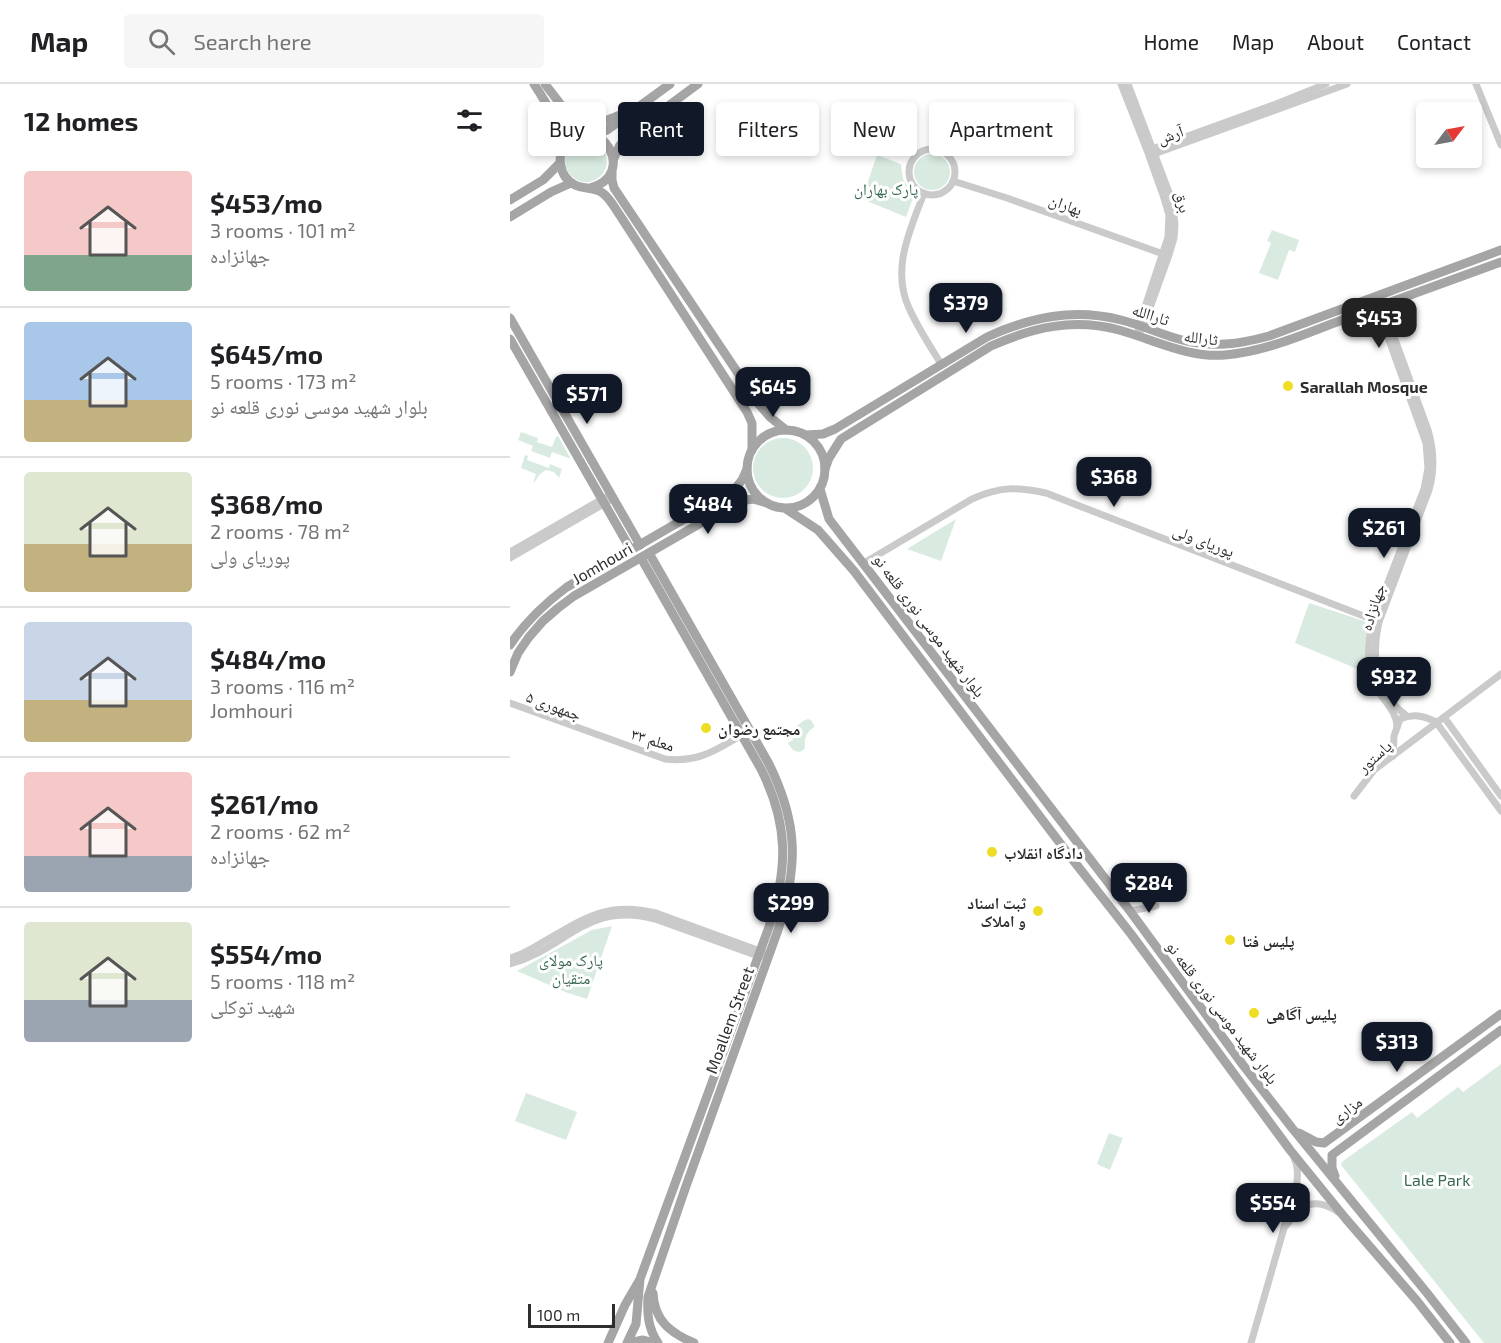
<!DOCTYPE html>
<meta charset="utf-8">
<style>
body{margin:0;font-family:"Exo 2","Noto Naskh Arabic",sans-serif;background:#f6f6f6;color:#202124;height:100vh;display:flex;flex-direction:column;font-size:22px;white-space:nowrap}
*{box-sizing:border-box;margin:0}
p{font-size:20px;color:#757577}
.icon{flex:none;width:33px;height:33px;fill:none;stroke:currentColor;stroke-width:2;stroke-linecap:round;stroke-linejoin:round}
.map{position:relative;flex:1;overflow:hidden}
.drawer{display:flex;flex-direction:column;background:#fff;width:510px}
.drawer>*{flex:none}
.hud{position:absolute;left:18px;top:18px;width:570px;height:54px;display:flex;gap:12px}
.needle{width:39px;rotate:58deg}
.buttons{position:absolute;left:906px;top:18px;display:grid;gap:12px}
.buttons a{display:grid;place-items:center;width:66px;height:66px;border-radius:6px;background:#fff;box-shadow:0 3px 9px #0003;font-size:30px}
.scale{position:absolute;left:18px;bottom:15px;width:87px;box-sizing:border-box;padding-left:6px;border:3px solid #2d2d2d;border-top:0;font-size:16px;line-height:21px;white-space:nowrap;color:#2d2d2d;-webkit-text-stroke:4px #fff;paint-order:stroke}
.price{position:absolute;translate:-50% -51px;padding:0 14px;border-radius:12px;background:#111827;color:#fff;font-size:20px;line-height:39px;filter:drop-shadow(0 2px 3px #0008)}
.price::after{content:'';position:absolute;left:50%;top:36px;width:18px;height:14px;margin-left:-9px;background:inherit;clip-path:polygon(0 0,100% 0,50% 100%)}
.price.active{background:#222;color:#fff}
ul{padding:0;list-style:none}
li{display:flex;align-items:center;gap:18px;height:150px;padding:0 24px}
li+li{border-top:2px solid #e0e0e0}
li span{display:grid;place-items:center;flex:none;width:168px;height:120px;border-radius:6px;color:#555}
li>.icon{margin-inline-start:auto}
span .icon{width:72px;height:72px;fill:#fffc;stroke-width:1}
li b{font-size:26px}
h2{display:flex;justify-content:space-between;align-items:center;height:72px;padding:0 24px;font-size:26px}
.tag{padding:0 21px;border-radius:6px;background:#fff;box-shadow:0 3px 9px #0003;font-size:21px;line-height:54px}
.tag.active{background:#111827;color:#fff}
header{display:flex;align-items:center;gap:36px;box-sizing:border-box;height:84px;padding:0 30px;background:#fff;border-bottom:2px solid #e0e0e0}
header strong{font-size:28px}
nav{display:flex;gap:33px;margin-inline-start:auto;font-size:21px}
.search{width:420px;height:54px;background:#f6f6f6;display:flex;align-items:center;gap:15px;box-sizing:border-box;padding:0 21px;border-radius:6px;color:#757577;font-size:22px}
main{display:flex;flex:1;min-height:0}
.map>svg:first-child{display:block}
</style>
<header>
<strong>Map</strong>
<div class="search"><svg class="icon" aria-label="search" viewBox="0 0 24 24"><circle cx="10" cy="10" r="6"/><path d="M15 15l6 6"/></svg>Search here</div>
<nav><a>Home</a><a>Map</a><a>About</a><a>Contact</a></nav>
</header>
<main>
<section class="drawer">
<h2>12 homes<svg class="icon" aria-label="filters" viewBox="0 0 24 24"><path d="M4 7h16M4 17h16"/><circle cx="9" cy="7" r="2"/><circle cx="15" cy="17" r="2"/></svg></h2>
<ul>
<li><span style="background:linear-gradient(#f6c9c9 70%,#7fa58c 0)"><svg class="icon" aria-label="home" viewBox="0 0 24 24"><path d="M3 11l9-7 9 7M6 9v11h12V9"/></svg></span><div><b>$453/mo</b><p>3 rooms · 101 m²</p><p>جهانزاده</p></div></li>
<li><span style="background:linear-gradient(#a9c7e8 65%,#c2b280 0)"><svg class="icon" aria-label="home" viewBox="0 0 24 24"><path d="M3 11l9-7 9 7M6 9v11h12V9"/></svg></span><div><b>$645/mo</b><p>5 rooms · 173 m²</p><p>بلوار شهید موسی نوری قلعه نو</p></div></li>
<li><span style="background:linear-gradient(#dfe7d0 60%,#c2b280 0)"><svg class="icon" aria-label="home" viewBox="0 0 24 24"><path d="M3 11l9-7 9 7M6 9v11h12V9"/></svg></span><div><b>$368/mo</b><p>2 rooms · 78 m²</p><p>پوریای ولی</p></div></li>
<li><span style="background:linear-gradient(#c9d6e8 65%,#c2b280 0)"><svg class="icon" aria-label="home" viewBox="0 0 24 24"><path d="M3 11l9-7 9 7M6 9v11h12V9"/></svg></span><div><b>$484/mo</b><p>3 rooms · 116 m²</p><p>Jomhouri</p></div></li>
<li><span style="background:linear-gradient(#f6c9c9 70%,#9aa5b1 0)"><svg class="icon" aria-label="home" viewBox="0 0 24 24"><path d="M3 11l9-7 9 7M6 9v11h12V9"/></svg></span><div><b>$261/mo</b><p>2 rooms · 62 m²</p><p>جهانزاده</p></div></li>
<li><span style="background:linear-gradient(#dfe7d0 65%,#9aa5b1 0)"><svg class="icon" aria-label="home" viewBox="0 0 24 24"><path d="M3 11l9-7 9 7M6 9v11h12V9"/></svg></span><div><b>$554/mo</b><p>5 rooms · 118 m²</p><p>شهید توکلی</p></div></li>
</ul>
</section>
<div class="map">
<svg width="991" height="1259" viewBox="0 0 991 1259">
<rect width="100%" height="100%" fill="#fff"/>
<g fill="#d9ebe1">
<circle cx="76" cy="77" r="21"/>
<circle cx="422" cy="88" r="18"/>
<polygon points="367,71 388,79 391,81 393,95 401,107 403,114 396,133 352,115"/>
<polygon points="762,146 789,156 785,168 779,166 768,196 749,189 761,159 757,157"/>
<polygon points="11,348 28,354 27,358 42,363 46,353 48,352 61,375 42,368 40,374 21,367 23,362 8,356"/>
<circle cx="273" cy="384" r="30"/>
<path d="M 15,371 L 18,372 L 17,376 L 39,384 L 40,380 L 52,385 L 49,394 L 44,388 L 36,386 C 27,391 29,394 23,399 L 26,390 L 11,384 Z"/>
<polygon points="446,435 431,477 397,465"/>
<polygon points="799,519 854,537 857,543 855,565 857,589 785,559"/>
<path d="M 298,635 L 301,636 L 304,641 L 304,643 C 296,648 294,655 295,664 C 289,672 281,666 278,659 L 283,656 L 280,647 L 293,637 Z"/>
<polygon points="102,842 77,915 58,909 7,887 82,846"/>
<polygon points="991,980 991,1259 974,1259 831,1081 833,1077 902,1028 907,1034 948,1003 953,1008"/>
<polygon points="16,1009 67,1028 56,1056 5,1037"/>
<polygon points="599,1049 613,1054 600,1086 587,1080"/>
</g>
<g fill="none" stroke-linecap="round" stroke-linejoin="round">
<g stroke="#cacaca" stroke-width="7">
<polyline points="611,0 638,69 653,111 659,131 658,153 628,244"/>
<polyline points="618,0 660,111 664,130 665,142 664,154 659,171 633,243 627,252"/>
<polyline points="966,0 991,61"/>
<circle cx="422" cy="88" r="23"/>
<polyline points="639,68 642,65 766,20 816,0"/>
<polyline points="640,70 644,70 837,0"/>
<polyline points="443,97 497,114 656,171"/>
<path d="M 414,109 C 400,146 381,185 399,224 C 408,244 420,262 431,280"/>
<path d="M 871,217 L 918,346 C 924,366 925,385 919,406 L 869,538 C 861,574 865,609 897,632"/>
<path d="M 866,220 L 916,359 L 918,384 L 914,405 L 863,537 C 857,559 856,585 868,606 C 875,619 887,628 887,643"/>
<polyline points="0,468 101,410"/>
<polyline points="0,474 104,414"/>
<path d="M 354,479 L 462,415 C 491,402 506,403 536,409 L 869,538"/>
<path d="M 0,619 L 155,675 C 190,679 207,665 235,649"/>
<polyline points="934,633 991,712"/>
<path d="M 883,672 L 884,652 L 890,635 C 903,629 914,632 926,638 L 991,727"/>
<polyline points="844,712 864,686 991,590"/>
<polyline points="620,827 646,822"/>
<path d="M 0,874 C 12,871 23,864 33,858 C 75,834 97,817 146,829 L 250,867 L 254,869"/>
<path d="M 0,880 C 57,864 77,817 145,835 L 248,872 L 252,872"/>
<path d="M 784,1074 C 794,1094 780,1123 774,1144 C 786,1130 793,1115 814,1121 C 820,1123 823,1124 828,1128"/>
<polyline points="741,1259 774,1144"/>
</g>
<g stroke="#a5a5a5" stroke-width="9">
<path d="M 24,0 C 37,20 49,39 54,62"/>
<polyline points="35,0 61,34"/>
<path d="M 58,32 C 80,42 90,40 112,30"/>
<polyline points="84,51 97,46 160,0"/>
<polyline points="104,74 110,61 127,45 188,0"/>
<polyline points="102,88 102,96 104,104 248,319 260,333 276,346"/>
<path d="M 80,104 C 129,91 90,27 58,58 C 45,70 49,93 65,101 C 73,105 83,103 91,108 C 100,113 105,125 111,133 L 237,328 L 242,339 L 242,366"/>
<polyline points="0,116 33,96 50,79"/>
<polyline points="0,133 41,108 61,99"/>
<polyline points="0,234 130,461"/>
<polyline points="0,255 121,466"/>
<circle cx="276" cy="385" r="39"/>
<path d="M 296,351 L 313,350 L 325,345 L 477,253 C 521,233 563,224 611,236 C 632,241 652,251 672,256 C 702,264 730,260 759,252 L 991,166"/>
<path d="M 315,385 L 319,374 L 331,355 L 481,262 C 524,243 563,234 609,246 C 645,256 678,274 715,271 C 758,267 797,249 837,234 C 888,215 940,197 991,178"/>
<polyline points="310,405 319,435 620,827 733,981 782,1044 917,1209 956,1259"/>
<polyline points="276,425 308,446 344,487 559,771 621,850 780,1066 836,1135 907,1217 940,1259"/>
<path d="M 139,469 L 259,680 C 289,741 288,783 268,846 L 175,1105 L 138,1213 C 137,1230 138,1244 148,1259"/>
<path d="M 0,561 C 16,537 34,520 57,503 L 224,406 L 232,396 L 237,385"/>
<polyline points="0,588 8,569 19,553 33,537 48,524 64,512 229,417 243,415 257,419"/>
<polyline points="789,1049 806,1058 814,1059 991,930"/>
<polyline points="825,1092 822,1084 822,1071 991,946"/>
<path d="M 143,1209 C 144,1237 161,1249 184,1259"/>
<polyline points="98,1259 115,1221 129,1197"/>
<path d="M 117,1259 L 126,1240 L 130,1195 L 259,843 C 278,784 279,741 251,685 L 131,474"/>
<polyline points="119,1259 133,1256 145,1259"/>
</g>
</g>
<g fill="#efdc24" stroke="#fff" stroke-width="2">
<circle cx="778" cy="302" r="6"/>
<circle cx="196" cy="644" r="6"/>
<circle cx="482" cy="768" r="6"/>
<circle cx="528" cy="827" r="6"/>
<circle cx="720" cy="856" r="6"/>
<circle cx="744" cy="929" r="6"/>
</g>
<g text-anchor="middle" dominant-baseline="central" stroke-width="6" stroke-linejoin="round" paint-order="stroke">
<g font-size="16" fill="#2d2d2d" stroke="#fff">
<text transform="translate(660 50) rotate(-19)">آرش</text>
<text transform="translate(674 118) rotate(77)">برق</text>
<text transform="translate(556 120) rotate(20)">بهاران</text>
<text transform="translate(641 230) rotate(18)">ثاراالله</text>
<text transform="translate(691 253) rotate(7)">ثارالله</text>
<text transform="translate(694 456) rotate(21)">پوریای ولی</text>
<text transform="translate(92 479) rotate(-30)">Jomhouri</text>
<text transform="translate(862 523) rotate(-72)">جهانزاده</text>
<text transform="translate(420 541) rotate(53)">بلوار شهید موسی نوری قلعه نو</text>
<text transform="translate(44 621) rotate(20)">جمهوری ۵</text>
<text transform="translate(143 655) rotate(17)">معلم ۳۳</text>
<text transform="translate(864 672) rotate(-42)">پاستور</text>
<text transform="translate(713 928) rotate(53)">بلوار شهید موسی نوری قلعه نو</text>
<text transform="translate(219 936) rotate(-70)">Moallem Street</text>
<text transform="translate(836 1025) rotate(-36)">مزاری</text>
</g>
<g font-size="16" fill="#386a52" stroke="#fff">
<text x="376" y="104">پارک بهاران</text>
<text x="61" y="875">پارک مولای<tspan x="61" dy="18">متقیان</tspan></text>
<text x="927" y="1095">Lale Park</text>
</g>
<g font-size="16" font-weight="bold" fill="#2d2d2d" stroke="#fff" text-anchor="start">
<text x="790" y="302">Sarallah Mosque</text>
<text x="208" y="644">مجتمع رضوان</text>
<text x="494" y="768">دادگاه انقلاب</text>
<text x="516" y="818" text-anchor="end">ثبت اسناد<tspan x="516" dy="18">و املاک</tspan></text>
<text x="732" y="856">پلیس فتا</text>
<text x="756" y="929">پلیس آگاهی</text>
</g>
</g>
</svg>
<div class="buttons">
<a><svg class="needle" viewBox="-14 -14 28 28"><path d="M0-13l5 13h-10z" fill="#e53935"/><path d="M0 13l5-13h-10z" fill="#757577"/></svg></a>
</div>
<div class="scale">100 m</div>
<b class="price" style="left:456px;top:250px">$379</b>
<b class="price active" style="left:869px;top:265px">$453</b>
<b class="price" style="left:263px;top:334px">$645</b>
<b class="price" style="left:77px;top:341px">$571</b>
<b class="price" style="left:604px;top:424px">$368</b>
<b class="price" style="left:198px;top:451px">$484</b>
<b class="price" style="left:874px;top:475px">$261</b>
<b class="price" style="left:884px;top:624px">$932</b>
<b class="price" style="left:639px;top:830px">$284</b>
<b class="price" style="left:281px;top:850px">$299</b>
<b class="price" style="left:887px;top:989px">$313</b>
<b class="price" style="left:763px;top:1150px">$554</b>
<div class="hud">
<a class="tag">Buy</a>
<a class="tag active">Rent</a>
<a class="tag">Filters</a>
<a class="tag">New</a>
<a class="tag">Apartment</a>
</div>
</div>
</main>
